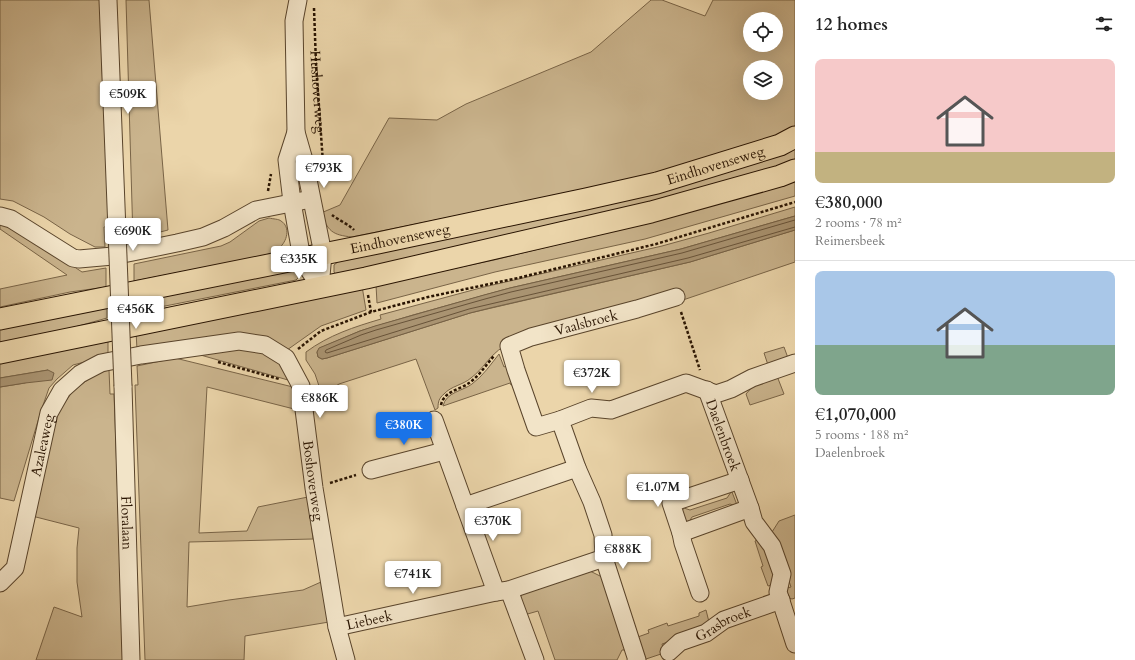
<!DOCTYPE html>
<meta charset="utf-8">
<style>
body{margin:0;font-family:Cardo,serif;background:#f2f2f2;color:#222;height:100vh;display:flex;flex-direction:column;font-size:15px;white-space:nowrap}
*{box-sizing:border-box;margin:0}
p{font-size:13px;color:#767676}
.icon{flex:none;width:22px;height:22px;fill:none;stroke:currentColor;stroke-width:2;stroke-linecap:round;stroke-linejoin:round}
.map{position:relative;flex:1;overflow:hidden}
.side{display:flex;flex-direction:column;background:#fff;width:340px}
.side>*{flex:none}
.buttons{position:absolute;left:743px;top:12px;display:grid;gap:8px}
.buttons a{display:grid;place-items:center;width:40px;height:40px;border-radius:50%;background:#fff;box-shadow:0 4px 16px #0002;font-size:20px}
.price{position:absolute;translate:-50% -34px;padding:0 9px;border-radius:4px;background:#fff;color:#222;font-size:13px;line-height:26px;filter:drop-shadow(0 1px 2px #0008)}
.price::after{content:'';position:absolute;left:50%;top:24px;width:12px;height:9px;margin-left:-6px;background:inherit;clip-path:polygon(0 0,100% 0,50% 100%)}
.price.on{background:#1a73e8;color:#fff}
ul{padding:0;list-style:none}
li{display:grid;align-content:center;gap:8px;height:212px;padding:0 20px}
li+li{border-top:1px solid #e0e0e0}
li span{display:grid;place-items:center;height:124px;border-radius:8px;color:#555}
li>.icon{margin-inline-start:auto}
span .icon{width:72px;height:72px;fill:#fffc;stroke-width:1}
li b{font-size:17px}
h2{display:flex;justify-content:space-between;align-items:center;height:48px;padding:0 20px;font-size:17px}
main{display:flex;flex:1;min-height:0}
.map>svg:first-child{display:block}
</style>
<main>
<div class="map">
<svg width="795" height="660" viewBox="0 0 795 660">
<rect width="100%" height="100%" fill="#ebd5aa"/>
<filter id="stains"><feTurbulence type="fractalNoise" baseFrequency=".005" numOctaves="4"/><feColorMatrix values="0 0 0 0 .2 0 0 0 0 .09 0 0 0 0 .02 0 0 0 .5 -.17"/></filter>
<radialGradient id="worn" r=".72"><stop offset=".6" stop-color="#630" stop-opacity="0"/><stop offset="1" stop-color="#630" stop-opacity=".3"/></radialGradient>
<g fill="#cab48d" stroke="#796447" fill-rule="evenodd">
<polygon points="0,0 102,0 102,68 110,226 104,227 105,247 95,247 70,234 44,217 13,201 0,199"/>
<polygon points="126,0 149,0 168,230 133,239"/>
<path d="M 651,0 L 662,0 L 705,16 L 713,0 L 795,0 L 795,131 L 673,175 L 519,203 L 352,237 C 332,235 328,231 321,213 L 340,205 L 389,118 L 437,120 L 466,104 L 591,52 ZM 750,19 L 776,19 L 776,45 L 750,45 ZM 750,67 L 776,67 L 776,93 L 750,93 Z"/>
<polygon points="795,149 795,162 737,181 337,276 334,272 334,265 339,261 771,157"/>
<polygon points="795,180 795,196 645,239 495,272 377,303 376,285 494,260 649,222"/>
<path d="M 795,207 L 795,216 L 681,249 L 510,288 L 413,315 L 360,331 L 320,348 L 317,352 L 318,357 L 322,359 L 327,358 L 470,313 L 690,262 L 795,230 L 795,262 L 680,301 L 503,347 C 490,355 483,369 471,378 C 463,385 451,386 444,394 C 439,398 438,402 438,408 L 435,410 L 416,359 L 339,384 L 322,395 L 315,374 L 306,360 L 306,352 C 329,335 354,327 381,319 L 380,315 L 484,287 L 627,254 L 662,246 L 709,233 Z"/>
<path d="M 269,218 C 273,219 279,219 281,221 C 291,227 287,242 279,248 C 274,253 266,255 259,257 L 134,281 L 134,264 L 221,246 L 230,242 L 259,221 Z"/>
<polygon points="0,221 10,224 82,272 106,268 106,287 70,292 0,307 0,289 67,275 0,229"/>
<polygon points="298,267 300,272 299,277 296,280 135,312 135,298"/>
<polygon points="362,286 366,310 321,326 287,350 268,339 137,350 136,331"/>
<polygon points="107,304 107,318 0,348 0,328"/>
<polygon points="108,340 108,356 73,365 57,379 49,388 41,411 14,501 0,498 0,387 25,383 48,370 0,378 0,362"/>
<polygon points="784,347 788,358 768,365 764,353"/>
<polygon points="240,348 258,351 275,359 288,369 295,382 197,354"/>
<path d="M 499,354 L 504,367 L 508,365 L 515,384 L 511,385 L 510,383 L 443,406 C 446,392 463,391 472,384 C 483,376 491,364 499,354 Z"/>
<polygon points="175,358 293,387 298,410 207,387 199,533 247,531 258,507 308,497 313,539 189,542 187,607 229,600 303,590 321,582 329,622 245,636 244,660 145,660 135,385 138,385 137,366"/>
<polygon points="109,370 110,394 114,394 124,660 36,660 54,607 82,617 77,582 77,548 79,528 32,516 57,414 70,395 78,387 97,373"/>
<polygon points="777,376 784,394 750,405 746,394 754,385"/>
<polygon points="731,492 732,492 737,505 736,506 730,504 692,517 689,522 684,520 682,511 684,508 690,510 727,498"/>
<polygon points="795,515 795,598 792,599 784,596 787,588 791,587 773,533 772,532 779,521"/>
<polygon points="757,540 767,545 777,575 772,585 768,586 761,567 763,566 755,541"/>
<polygon points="586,569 604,578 627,644 624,650 622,650 617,660 555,660 538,611 524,615 519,600 524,590"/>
<polygon points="706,610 709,622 705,629 662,644 664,653 643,660 635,638 649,633 648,630 667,623 668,626 696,617 699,616 699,613"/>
</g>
<g fill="#a99371" stroke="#756044">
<polygon points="795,216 795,230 690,262 490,308 470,313 327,358 322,359 318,357 317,352 319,348 360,331 375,326 484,295 510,288 681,249"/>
<polygon points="48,370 54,373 52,380 25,383 0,387 0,378"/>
</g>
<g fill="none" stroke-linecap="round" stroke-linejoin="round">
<polyline stroke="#685339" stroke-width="1" points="795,220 682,253 511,292 485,299 376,330 361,335 326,350 325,352 327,353 469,309 688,258 795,227"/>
<defs>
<g id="minor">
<polyline points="108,0 117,231"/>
<polyline points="298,0 294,21 296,132 304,160 323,254 320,287"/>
<polyline points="296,132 287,160 292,202 302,259 320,287"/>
<polyline points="0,216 11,219 73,258 79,259 113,256 177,243 203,237 224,228 256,210 311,199"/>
<path id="s2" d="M 123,386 L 131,660"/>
<path id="s3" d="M 707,390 L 750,508 L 754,522 L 772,546 L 782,574 L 778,592 L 795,644"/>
<polyline points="434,420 496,592 509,590 604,558"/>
<path id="s4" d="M 560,420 L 536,427 L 516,370 L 509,346 L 531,337 L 637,309 L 676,297"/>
<polyline points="577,468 592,502 603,535 604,558 637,660 636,660"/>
<polyline points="371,470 444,451"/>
<polyline points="465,506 577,468 560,420 591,408 611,410 686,383 716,394 731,389 752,378 795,363"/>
<polyline points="681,533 750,508"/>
<path id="s5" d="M 0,583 L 15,568 L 49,413 L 62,390 L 80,374 L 101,363 L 141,355 L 239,341 L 265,345 L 286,358 L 301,386 L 314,488 L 337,627 L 346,660"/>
<polyline points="509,590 535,660"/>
<polyline points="700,593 683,543 681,533 671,503 740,480"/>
<path id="s6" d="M 337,627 L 496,592"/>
<path id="s7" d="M 669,652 L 680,642 L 706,633 L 724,620 L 781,600"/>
</g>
<g id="major">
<path id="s8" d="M 0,319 L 378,243 L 586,199 L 657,183 L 780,145 L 795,137"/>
<polyline points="0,353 366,278 651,212 780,176 795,170"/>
</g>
</defs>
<use href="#minor" stroke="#59442b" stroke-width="19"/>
<use href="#major" stroke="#281301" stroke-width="23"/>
<g stroke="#281301" stroke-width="2.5" stroke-dasharray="3 2" stroke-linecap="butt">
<path id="s1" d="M 314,8 L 316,64 L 323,163"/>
<polyline points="268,191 271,174"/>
<path d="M 332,215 C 337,219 351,226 354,230"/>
<polyline points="368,295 371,312"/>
<polyline points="681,312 700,370"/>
<polyline points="298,349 321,331 371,312 428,297 518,278 656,244 795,202"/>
<polyline points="218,362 279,379"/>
<path d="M 441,405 C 444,391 459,390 469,383 C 479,376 486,365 494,356"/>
<polyline points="330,483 356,475"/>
</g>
<use href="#minor" stroke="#f2e4c8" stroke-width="17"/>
<use href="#major" stroke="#ebd5aa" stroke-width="21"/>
<defs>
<polyline id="minor-bridge" points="117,231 123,386"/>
</defs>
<use href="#minor-bridge" stroke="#59442b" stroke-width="19" stroke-linecap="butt"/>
<use href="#minor-bridge" stroke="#f2e4c8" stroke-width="17"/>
</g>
<g text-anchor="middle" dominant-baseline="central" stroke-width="4" stroke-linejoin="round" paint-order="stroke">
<g font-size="14" fill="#281301" stroke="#f2e4c8">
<text stroke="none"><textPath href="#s1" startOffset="84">Hushoverweg</textPath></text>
<text stroke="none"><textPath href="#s8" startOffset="732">Eindhovenseweg</textPath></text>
<text stroke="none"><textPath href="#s8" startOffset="408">Eindhovenseweg</textPath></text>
<text stroke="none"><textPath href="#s4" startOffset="191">Vaalsbroek</textPath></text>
<text stroke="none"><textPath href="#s3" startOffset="48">Daelenbroek</textPath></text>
<text stroke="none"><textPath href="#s5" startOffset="147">Azaleaweg</textPath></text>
<text stroke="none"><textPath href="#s5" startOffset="572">Boshoverweg</textPath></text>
<text stroke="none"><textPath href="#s2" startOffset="137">Floralaan</textPath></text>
<text stroke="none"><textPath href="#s6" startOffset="33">Liebeek</textPath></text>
<text stroke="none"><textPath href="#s7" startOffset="62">Grasbroek</textPath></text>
</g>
</g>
<rect width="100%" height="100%" filter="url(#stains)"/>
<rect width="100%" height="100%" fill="url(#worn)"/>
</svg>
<div class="buttons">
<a><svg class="icon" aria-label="locate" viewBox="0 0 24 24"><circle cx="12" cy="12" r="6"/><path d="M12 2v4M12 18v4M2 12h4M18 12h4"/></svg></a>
<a><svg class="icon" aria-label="layers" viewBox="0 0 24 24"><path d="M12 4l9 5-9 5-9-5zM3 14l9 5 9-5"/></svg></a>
</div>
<b class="price" style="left:128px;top:115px">€509K</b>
<b class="price" style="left:324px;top:189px">€793K</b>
<b class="price" style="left:133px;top:252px">€690K</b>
<b class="price" style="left:299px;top:280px">€335K</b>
<b class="price" style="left:136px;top:330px">€456K</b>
<b class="price" style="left:592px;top:394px">€372K</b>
<b class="price" style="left:320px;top:419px">€886K</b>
<b class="price on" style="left:404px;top:446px">€380K</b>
<b class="price" style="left:658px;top:508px">€1.07M</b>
<b class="price" style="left:493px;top:542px">€370K</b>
<b class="price" style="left:623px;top:570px">€888K</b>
<b class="price" style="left:413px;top:595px">€741K</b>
</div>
<section class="side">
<h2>12 homes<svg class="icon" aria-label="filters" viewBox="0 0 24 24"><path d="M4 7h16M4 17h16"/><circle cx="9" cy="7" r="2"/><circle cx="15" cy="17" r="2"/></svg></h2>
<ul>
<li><span style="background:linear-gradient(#f6c9c9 75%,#c2b280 0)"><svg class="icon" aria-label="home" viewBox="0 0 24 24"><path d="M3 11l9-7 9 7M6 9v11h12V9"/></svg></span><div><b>€380,000</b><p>2 rooms · 78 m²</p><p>Reimersbeek</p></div></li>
<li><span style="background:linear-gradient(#a9c7e8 60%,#7fa58c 0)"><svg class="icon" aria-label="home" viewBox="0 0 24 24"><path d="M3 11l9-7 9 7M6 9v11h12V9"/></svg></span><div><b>€1,070,000</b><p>5 rooms · 188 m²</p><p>Daelenbroek</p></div></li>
</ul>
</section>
</main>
